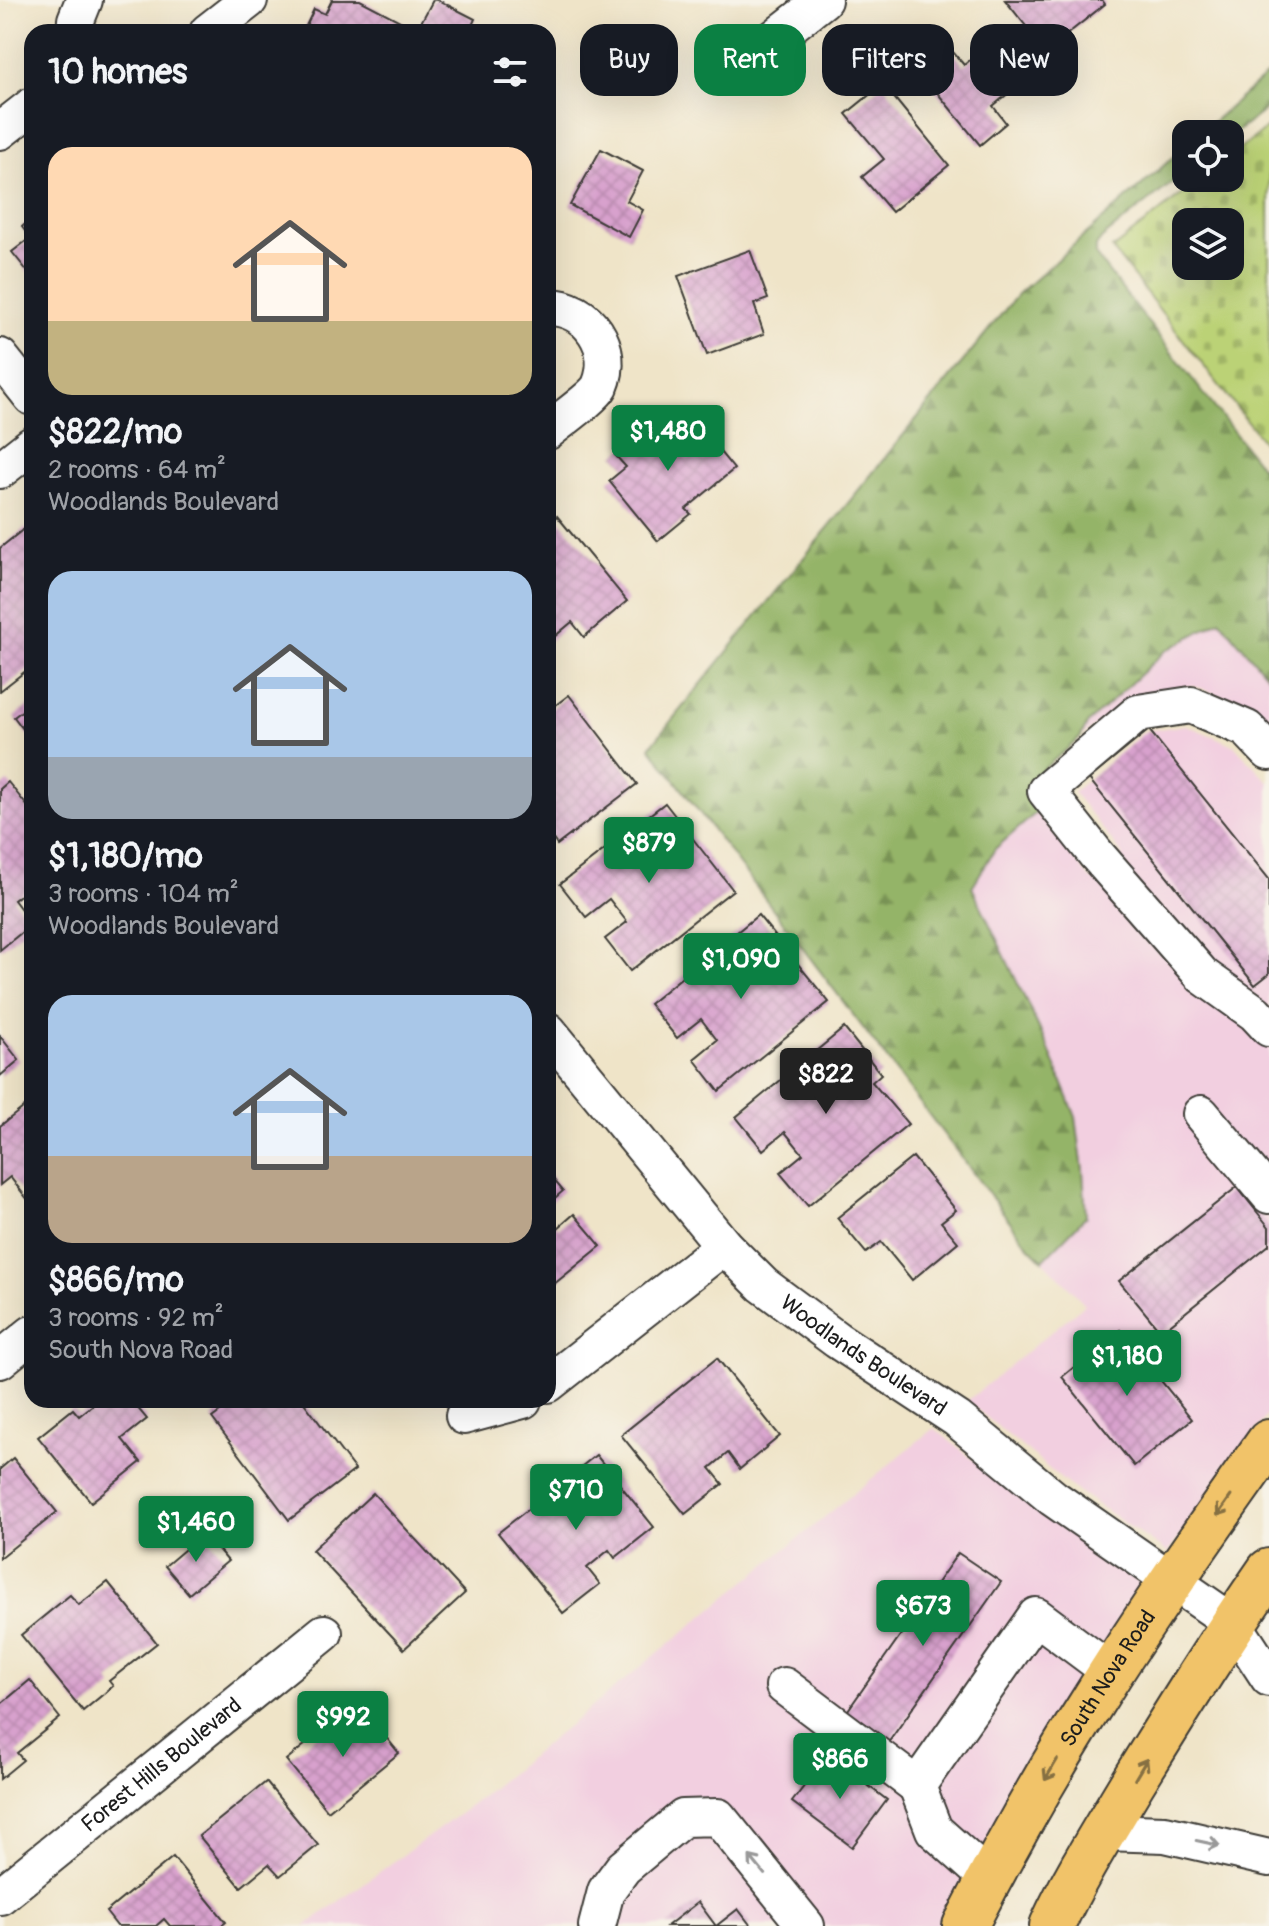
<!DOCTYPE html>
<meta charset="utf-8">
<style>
body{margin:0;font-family:Pangolin,sans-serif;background:#242831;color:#f1f3f6;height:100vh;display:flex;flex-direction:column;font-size:30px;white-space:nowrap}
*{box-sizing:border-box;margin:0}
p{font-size:26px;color:#9ea1a6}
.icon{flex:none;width:44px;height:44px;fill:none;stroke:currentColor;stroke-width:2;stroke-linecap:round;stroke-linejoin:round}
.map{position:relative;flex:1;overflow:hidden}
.sheet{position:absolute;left:24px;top:24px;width:532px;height:1384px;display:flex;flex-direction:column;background:#171b24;border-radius:24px;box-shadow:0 8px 32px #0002}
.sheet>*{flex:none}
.top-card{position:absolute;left:580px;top:24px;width:568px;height:72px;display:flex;gap:16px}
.buttons{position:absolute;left:1172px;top:120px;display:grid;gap:16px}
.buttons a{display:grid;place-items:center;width:72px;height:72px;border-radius:16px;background:#171b24;box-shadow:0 8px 32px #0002;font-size:40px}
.price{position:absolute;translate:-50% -68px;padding:0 18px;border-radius:8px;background:#0b8043;color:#fff;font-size:26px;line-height:52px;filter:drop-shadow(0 2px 4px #0008)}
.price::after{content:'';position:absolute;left:50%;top:48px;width:24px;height:18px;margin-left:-12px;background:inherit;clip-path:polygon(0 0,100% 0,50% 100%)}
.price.active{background:#222;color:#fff}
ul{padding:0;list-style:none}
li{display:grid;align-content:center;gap:16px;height:424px;padding:0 24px}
li span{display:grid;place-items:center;height:248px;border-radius:24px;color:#555}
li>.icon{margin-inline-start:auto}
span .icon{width:144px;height:144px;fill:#fffc;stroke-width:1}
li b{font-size:34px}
h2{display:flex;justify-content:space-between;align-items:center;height:96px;padding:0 24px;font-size:34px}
.pill{padding:0 28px;border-radius:24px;background:#171b24;box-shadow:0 8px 32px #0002;font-size:28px;line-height:72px}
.pill.active{background:#0b8043;color:#fff}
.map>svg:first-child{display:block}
</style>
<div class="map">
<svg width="1269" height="1926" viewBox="0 0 1269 1926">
<defs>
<pattern id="forest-firs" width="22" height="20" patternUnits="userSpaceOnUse" patternTransform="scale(2)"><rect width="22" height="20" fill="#94b467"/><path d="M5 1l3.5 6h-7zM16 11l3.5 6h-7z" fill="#789254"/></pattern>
<pattern id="cemetery-stones" width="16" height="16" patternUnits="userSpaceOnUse" patternTransform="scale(2)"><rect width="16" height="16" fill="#bbd276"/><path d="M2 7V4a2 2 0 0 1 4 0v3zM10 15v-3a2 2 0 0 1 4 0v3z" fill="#a0b466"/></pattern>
<pattern id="building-cross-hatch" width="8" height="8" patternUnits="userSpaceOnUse" patternTransform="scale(2)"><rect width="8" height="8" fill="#d8a1cd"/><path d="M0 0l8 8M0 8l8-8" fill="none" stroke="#b98aaf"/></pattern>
</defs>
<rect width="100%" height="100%" fill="#f7f3e8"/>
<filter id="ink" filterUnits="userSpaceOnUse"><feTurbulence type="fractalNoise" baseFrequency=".0125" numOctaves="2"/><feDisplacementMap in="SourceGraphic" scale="16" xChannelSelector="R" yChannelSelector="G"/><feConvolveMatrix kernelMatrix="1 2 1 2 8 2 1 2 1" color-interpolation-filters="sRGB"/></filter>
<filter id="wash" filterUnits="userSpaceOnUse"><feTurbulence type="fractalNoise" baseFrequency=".006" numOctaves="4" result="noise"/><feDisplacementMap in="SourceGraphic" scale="32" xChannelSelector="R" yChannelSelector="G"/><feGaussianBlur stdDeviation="1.8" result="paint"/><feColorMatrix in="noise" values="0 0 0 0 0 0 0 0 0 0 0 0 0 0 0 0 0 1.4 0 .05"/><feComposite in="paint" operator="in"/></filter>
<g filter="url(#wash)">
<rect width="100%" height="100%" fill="#efe4c8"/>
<g fill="#f2cfe0">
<polygon points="1220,620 1269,678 1269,722 1262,715 1201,688 1190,686 1137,695 1126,700 1080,738 1088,723 1164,652"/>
<polygon points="1186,725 1234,745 1269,782 1269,1412 1168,1553 1066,1483 967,1401 1085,1304 1043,1260 1086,1216 1083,1170 1076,1117 1047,1045 972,888 995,849 1037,812 1091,880 1123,855 1073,792 1145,731"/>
<polygon points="934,1428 1040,1514 1145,1586 944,1926 305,1926 465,1810"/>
</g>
<g fill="url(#forest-firs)" stroke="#586842" stroke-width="2">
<polygon points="1269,73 1269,107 1230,137 1230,134 1199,134"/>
<polygon points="1186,146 1186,172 1102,238 1096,246 1096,256 1269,477 1269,678 1220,620 1164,652 1088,723 1080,738 1034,777 1029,803 1037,812 995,849 972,887 1047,1045 1076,1117 1083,1170 1086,1216 1043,1260 1027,1244 650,747 1017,295"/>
</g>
<path fill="url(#cemetery-stones)" stroke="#6c7749" stroke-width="2" fill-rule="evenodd" d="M 1269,126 L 1269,449 L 1112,249 L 1203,178 L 1230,178 L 1230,157 ZM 1186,222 L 1230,222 L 1230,266 L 1186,266 Z"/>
<g id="blocks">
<g fill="url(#building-cross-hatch)">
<polygon points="332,0 360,0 417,30 433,0 438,0 475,19 469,32 303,32 314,9 325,14"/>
<polygon points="1005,0 1102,0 1105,4 1046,51"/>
<polygon points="999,36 1031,75 993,106 1006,123 980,145 912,62 941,38 964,65"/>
<polygon points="883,84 949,165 892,212 862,177 884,159 846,114"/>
<polygon points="601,149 643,171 627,201 643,210 629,237 570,205"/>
<polygon points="32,218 32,277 12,252 30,238 22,227"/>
<polygon points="750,250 768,299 754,304 764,334 707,355 678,276"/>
<polygon points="689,414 734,469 686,509 691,514 658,541 609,481 626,467 615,455 661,417 671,429"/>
<polygon points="557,516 627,601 584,637 572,622 548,642 548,524"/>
<polygon points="25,528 32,537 32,573 25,579 32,587 32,666 0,691 0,548"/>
<polygon points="569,695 637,784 557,845 548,832 548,711"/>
<polygon points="32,703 32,741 14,717"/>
<polygon points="1149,730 1269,879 1269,974 1255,985 1089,779"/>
<polygon points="8,782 32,812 32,886 14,900 32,924 0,950 0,789"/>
<polygon points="665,803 733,890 630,971 605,939 627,922 609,899 586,917 560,884"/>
<polygon points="758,915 829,1002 719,1091 694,1059 717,1040 701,1019 677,1038 649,1004"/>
<polygon points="844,1028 881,1074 872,1082 908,1124 808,1206 780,1173 803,1154 785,1132 763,1150 736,1117"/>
<polygon points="0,1036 19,1060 0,1076"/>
<polygon points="32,1101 32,1205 10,1177 0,1185 0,1126"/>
<polygon points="913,1157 956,1210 941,1222 958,1242 912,1280 881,1242 866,1253 837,1218"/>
<polygon points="548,1173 563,1191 548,1204"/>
<polygon points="1237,1187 1269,1227 1269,1245 1161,1332 1119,1281"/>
<polygon points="574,1214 601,1246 548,1289 548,1216 558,1228"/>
<polygon points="1120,1330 1192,1419 1134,1466 1062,1377"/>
<polygon points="717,1358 780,1436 740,1469 728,1453 710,1468 723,1484 685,1514 621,1435"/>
<polygon points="99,1400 131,1400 147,1419 122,1439 141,1462 91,1502 38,1437 73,1409 79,1416"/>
<polygon points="236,1400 302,1400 355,1470 289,1520 212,1418"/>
<polygon points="596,1455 654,1527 615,1558 609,1550 587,1568 600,1584 563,1613 498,1533"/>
<polygon points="13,1458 57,1512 0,1558 0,1469"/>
<polygon points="373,1493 465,1593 404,1649 312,1550"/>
<polygon points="204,1533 228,1561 189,1594 165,1566"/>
<polygon points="958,1553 1001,1582 888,1743 846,1713"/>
<polygon points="108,1582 157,1643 109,1681 113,1686 83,1711 21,1635 70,1595 79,1605"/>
<polygon points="30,1680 60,1718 17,1753 23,1760 0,1779 0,1705"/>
<polygon points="362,1708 399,1753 328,1811 286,1760 321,1732 326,1737"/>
<polygon points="828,1755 887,1800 852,1847 792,1802"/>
<polygon points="266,1782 318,1845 280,1876 269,1864 241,1887 199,1836"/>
<polygon points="173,1857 226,1922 221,1926 170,1926 164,1919 156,1926 117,1926 106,1912"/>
<polygon points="698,1902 716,1926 738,1909 751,1926 667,1926"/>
</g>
</g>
</g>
<g filter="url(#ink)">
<use href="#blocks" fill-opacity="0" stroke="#3c3a36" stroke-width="2"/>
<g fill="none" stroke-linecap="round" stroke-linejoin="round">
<defs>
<g id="minor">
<polyline points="75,32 76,20 84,0"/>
<polyline points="208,32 249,0"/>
<polyline points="731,72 823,0"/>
<polyline points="0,131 32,106"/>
<path d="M 548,307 C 589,307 616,348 600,386 C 595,396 559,422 548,431"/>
<polyline points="0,357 32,397"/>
<polyline points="0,470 32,445"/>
<polyline points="1269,752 1247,729 1191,705 1138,713 1046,791 1096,854 1203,976 1255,1013 1269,1028"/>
<path id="s1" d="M 548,1031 L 724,1246 L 763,1285 L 837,1340 L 957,1419 L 1053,1498 L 1233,1623 L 1269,1678"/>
<polyline points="1201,1114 1269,1195"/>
<polyline points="0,1360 32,1334"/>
<polyline points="548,1384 724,1246"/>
<polyline points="464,1416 523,1400"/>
<polyline points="784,1686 917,1786"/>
<polyline points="1103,1832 1165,1834 1269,1858"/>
<polyline points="989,1879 934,1830 917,1786 1036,1616 1111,1672"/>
<path id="s2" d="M 0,1896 L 324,1633"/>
<polyline points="597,1926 606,1891 623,1868 683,1818 718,1817 806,1926"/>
</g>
<g id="major">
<path id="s3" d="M 965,1926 C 1004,1850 1045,1776 1091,1704 C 1147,1614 1208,1528 1269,1442"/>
<path d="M 1052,1926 C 1075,1876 1105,1829 1133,1782 C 1177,1711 1221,1640 1269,1571"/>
</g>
</defs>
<use href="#minor" stroke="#3c3a36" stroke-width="40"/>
<use href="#major" stroke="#3c3a36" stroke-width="48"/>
<use href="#minor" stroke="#fff" stroke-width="36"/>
<use href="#major" stroke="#f1c369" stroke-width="44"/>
</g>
<defs><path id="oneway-shaft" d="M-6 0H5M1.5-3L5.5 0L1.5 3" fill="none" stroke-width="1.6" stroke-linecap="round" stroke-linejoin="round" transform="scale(2)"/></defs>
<g stroke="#867042">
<use href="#oneway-shaft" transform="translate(1224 1506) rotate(125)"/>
<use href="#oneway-shaft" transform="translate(1141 1769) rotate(-59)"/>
<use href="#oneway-shaft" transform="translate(1051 1770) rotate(121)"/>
</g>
<g stroke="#999">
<use href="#oneway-shaft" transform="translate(1208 1843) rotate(12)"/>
<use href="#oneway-shaft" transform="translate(757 1865) rotate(-129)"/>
</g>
</g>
<g text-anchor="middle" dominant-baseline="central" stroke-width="6" stroke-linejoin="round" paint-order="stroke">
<g font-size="22" fill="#1c1c1c" stroke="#f7f3e8">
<text stroke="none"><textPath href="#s1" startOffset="456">Woodlands Boulevard</textPath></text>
<text stroke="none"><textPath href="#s3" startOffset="286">South Nova Road</textPath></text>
<text stroke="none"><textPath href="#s2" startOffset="208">Forest Hills Boulevard</textPath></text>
</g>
</g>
</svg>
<div class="buttons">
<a><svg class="icon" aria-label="locate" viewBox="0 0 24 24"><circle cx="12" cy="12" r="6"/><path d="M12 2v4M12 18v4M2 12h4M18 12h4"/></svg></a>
<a><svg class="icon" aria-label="layers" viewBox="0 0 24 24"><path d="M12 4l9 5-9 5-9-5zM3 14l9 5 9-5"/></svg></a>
</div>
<b class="price" style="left:668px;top:473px">$1,480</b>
<b class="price" style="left:649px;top:885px">$879</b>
<b class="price" style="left:741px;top:1001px">$1,090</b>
<b class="price active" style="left:826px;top:1116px">$822</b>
<b class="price" style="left:1127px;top:1398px">$1,180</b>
<b class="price" style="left:576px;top:1532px">$710</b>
<b class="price" style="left:196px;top:1564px">$1,460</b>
<b class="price" style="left:923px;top:1648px">$673</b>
<b class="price" style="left:343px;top:1759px">$992</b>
<b class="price" style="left:840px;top:1801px">$866</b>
<div class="top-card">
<a class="pill">Buy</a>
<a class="pill active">Rent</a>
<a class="pill">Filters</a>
<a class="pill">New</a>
</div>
<section class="sheet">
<h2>10 homes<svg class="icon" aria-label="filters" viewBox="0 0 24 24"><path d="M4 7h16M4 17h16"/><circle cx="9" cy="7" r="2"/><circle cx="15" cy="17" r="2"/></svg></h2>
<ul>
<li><span style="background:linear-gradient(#ffd9b3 70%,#c2b280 0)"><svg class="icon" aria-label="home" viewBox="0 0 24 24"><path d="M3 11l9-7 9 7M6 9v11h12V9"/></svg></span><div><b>$822/mo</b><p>2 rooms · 64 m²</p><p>Woodlands Boulevard</p></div></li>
<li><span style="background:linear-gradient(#a9c7e8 75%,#9aa5b1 0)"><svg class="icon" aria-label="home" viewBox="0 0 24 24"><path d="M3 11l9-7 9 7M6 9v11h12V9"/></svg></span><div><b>$1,180/mo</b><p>3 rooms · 104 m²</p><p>Woodlands Boulevard</p></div></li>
<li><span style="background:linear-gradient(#a9c7e8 65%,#b9a48a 0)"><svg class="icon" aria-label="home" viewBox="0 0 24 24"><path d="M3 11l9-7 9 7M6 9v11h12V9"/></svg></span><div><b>$866/mo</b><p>3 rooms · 92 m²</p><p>South Nova Road</p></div></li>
</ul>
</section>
</div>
